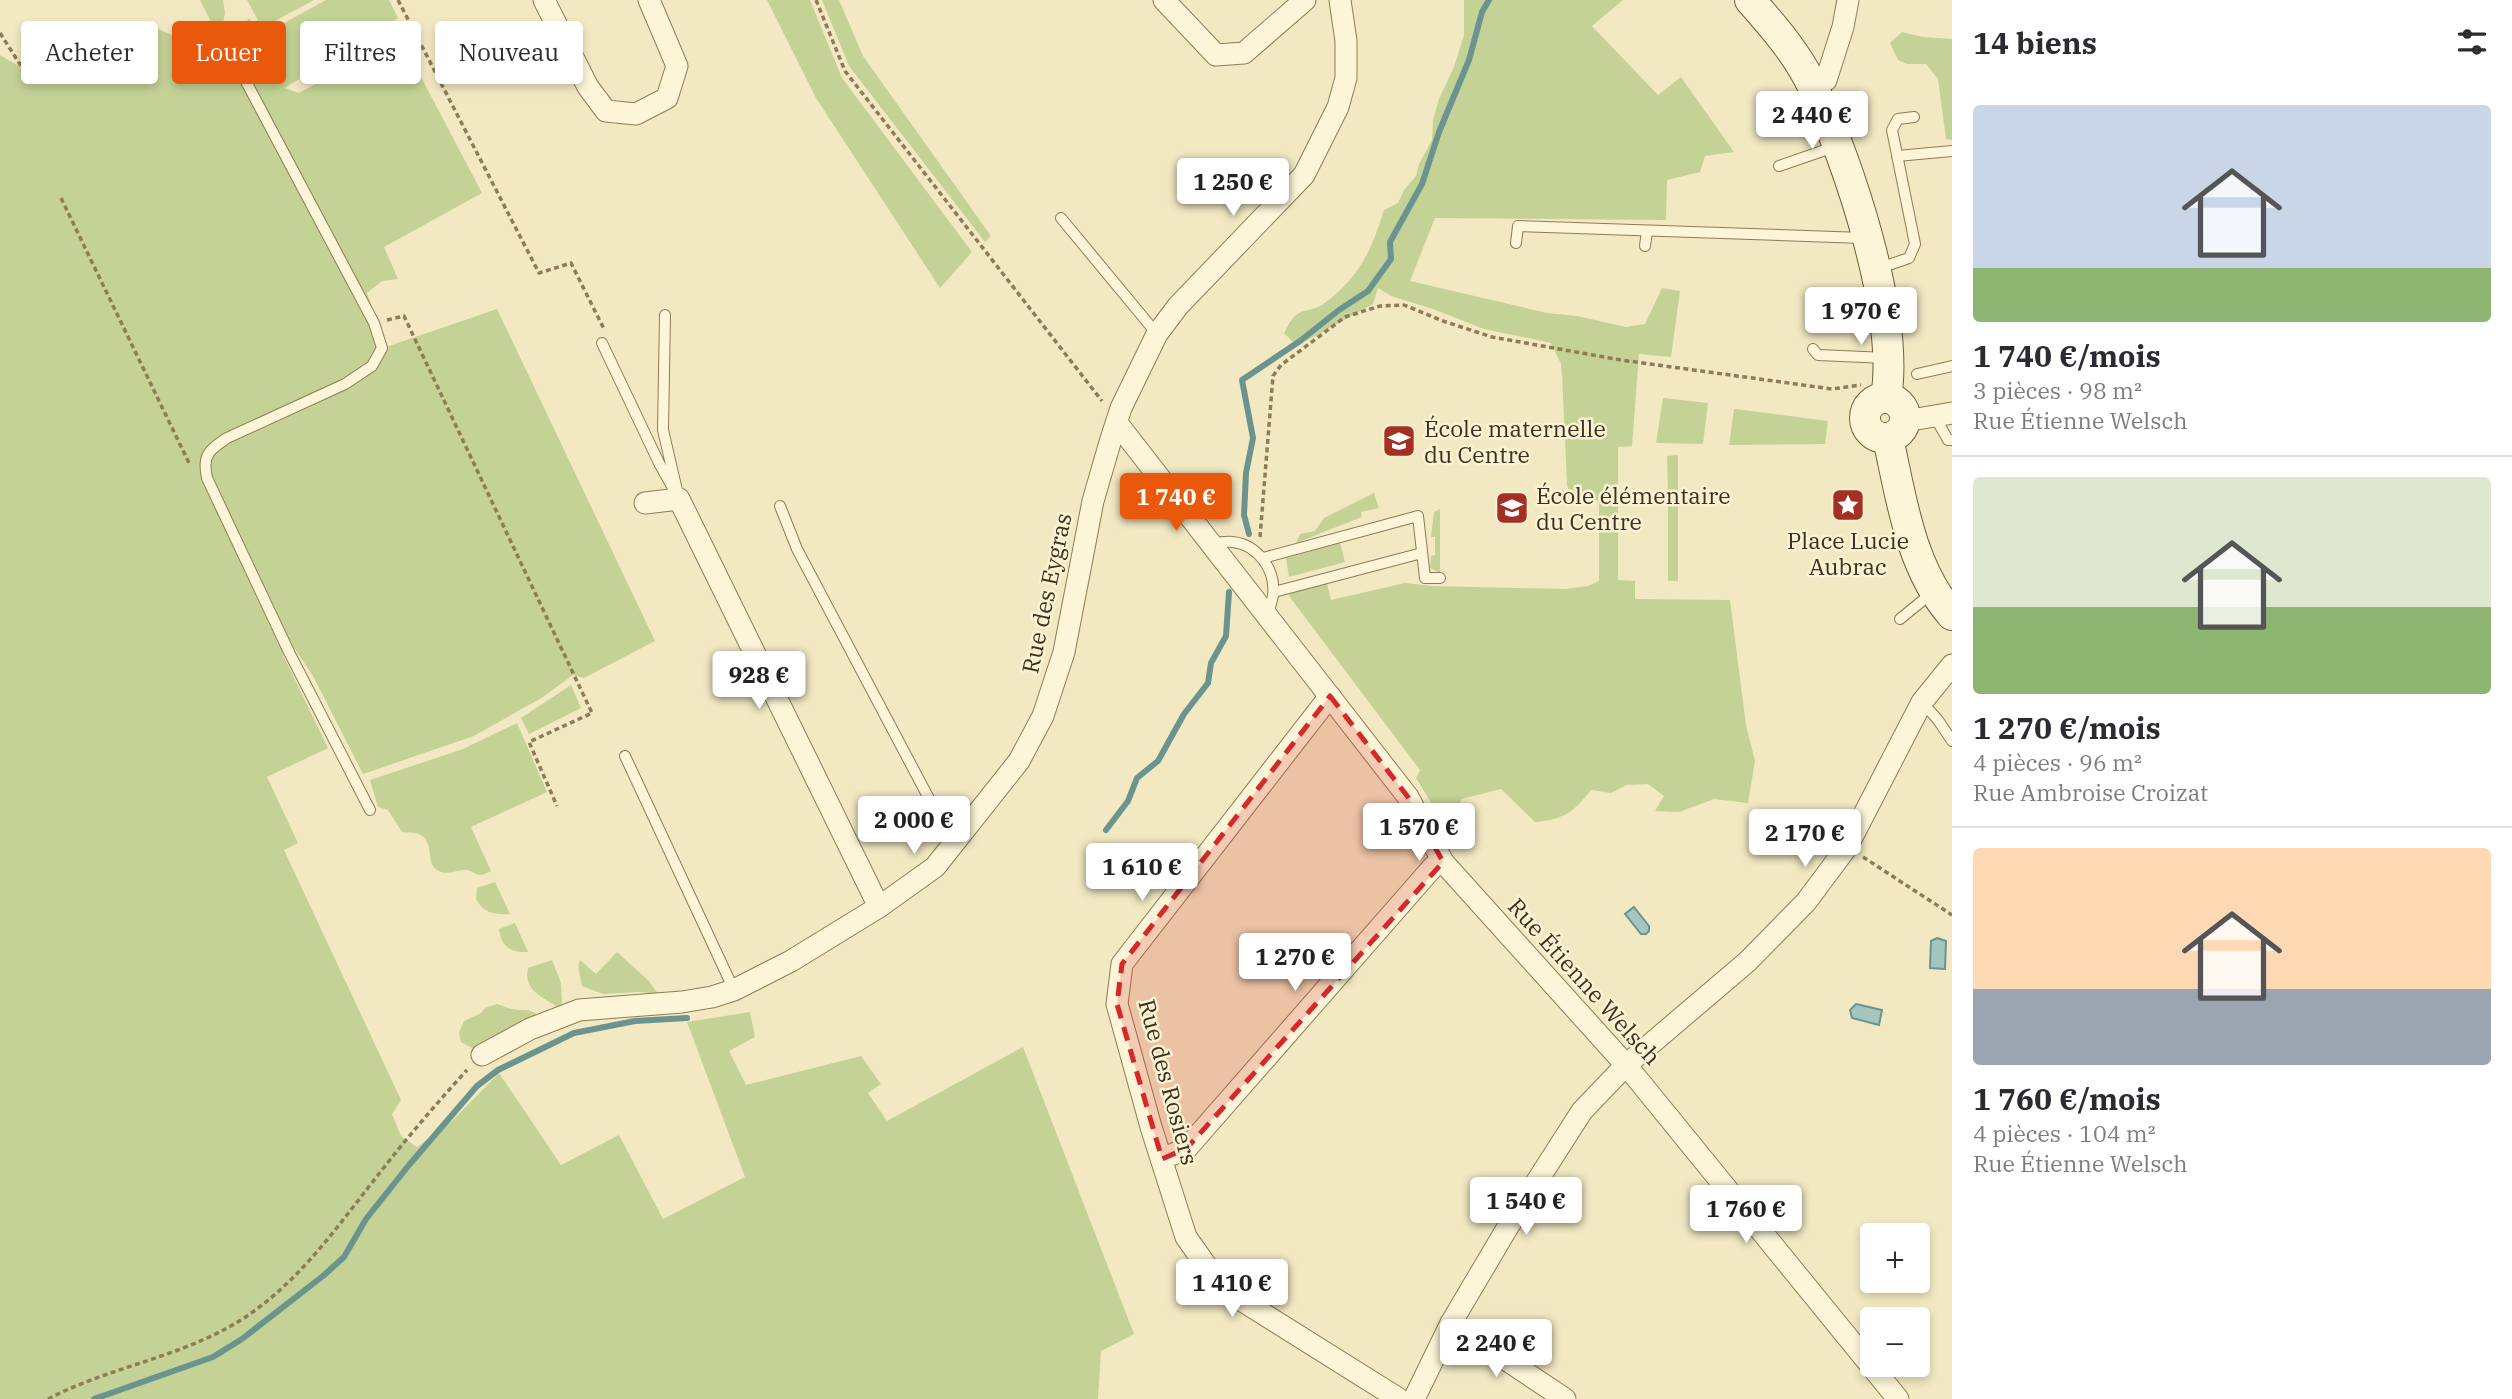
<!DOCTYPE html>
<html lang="fr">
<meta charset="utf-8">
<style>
body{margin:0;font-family:"IBM Plex Serif",serif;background:#f2f2f3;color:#2b2b33;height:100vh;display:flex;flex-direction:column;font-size:26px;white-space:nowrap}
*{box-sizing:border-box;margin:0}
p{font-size:23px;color:#7c7c81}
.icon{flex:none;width:38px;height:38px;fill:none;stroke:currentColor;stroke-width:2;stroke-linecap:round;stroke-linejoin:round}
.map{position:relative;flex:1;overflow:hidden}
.drawer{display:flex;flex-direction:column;background:#fff;width:560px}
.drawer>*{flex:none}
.banner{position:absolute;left:21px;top:21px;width:665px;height:63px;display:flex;gap:14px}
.controls{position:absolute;left:1860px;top:1223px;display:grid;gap:14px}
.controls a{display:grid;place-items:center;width:70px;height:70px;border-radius:7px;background:#fff;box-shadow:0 4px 10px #0003;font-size:35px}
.price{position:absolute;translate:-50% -60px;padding:0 16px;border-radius:7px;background:#fff;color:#222;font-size:23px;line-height:46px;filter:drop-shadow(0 2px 4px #0008)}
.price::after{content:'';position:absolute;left:50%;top:42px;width:21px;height:16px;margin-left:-10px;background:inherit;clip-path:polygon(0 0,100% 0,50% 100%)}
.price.active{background:#ea580c;color:#fff}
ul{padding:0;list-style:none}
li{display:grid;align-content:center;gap:14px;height:371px;padding:0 21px}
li+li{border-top:2px solid #e1e1e2}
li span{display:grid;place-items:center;height:217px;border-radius:7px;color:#555}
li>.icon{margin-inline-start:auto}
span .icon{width:126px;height:126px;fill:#fffc;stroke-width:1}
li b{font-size:30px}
h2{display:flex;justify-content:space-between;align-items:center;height:84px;padding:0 21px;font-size:30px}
.chip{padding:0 24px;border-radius:7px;background:#fff;box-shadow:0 4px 10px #0003;font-size:24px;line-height:63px}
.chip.active{background:#ea580c;color:#fff}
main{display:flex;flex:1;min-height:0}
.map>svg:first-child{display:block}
</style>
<main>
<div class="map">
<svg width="1952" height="1399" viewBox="0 0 1952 1399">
<rect width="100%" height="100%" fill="#f2e9c3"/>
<g fill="#c4d296">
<polygon points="200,0 223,0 225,13 222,28 213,26"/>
<polygon points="247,0 314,0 262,28"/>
<path d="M 326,0 L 389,0 L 398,18 L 285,88 L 299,93 L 400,37 L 482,193 L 384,247 L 398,279 L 382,281 L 367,293 L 386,347 L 497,309 L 655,641 L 584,678 L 573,675 L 543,697 L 474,736 L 363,774 L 313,676 L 295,649 L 283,655 L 328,748 L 267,777 L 298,843 L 284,850 L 401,1100 L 392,1114 L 401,1136 L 417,1147 L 452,1121 L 499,1073 L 561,1165 L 619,1135 L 663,1219 L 745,1177 L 687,1022 L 750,1012 L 755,1037 L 729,1051 L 746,1085 L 861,1056 L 881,1084 L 868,1093 L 887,1121 L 1023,1047 L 1134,1334 L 1101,1351 L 1098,1399 L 0,1399 L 0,55 L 24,69 L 147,24 C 184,41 194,46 235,40 L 249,18 L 260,36 Z"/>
<polygon points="767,0 810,0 842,78 972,252 940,288 816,98"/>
<polygon points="822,0 839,0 863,56 991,236 985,242 849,66"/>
<path d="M 1464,0 L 1623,0 L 1592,26 L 1658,95 L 1681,77 L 1734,152 L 1705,156 L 1700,172 L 1667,180 L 1666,220 L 1435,218 L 1410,281 L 1547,313 L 1577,316 L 1626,327 L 1645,324 L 1662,288 L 1680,291 L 1671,357 L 1639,354 L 1632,446 L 1618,447 L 1618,580 L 1635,581 L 1635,599 L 1730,600 L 1746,725 L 1755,761 L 1748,803 L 1714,799 L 1679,812 L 1655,811 L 1664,796 L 1648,784 L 1626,785 L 1611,793 L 1591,790 C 1573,813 1564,819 1535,822 L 1501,789 L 1461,799 L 1455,822 L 1433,806 L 1416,778 L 1420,770 L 1289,596 L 1290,590 L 1327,583 L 1331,600 L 1405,583 L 1431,586 L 1565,589 L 1588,586 L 1599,581 L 1599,501 L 1570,494 L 1567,485 L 1562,374 L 1561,364 L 1551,343 L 1484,329 L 1433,309 L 1391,296 L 1378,288 L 1373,304 L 1297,346 L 1284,333 C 1287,328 1291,318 1296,315 C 1304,309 1315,310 1322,305 C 1359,278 1371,252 1384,210 L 1398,203 L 1404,190 L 1416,176 L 1419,164 L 1432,140 L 1433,120 L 1439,99 L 1454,67 L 1464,35 Z"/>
<polygon points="1902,32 1923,37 1952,39 1952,140 1946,139 1938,79 1926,64 1907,64 1898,60 1890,43"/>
<polygon points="1663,398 1708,403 1703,444 1656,443"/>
<polygon points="1734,409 1828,421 1825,444 1729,445"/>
<polygon points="1678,455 1678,581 1668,581 1668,501 1653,501 1653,493 1668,493 1667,456"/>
<polygon points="1374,493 1379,508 1361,512 1362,517 1296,543 1300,534 1315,531 1324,518"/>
<polygon points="1440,509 1440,573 1430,568 1431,556 1435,555 1435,537 1431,537 1434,512"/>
<polygon points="1340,543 1345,562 1289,577 1286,558"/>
<polygon points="571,685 581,708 529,734 521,718"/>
<path d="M 517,723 L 547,792 L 471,827 L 491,871 C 476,879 479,873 467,870 C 457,869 448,876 439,871 C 424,865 436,841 419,834 C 414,832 407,833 402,832 L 388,810 L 378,807 L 370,780 L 463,749 Z"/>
<path d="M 495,882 L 510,914 C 496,915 483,913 476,899 L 477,888 Z"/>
<path d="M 515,923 L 528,952 C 511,953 501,947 499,929 Z"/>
<polygon points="617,952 649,981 658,994 640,992 603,994 582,986 578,966 580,960 596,974"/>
<path d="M 552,960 L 561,983 L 562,1004 L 558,1007 C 542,997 523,990 528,968 Z"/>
<path d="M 497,1004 C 501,1005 504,1007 508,1008 C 523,1013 527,1005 542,1018 L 474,1049 L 461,1042 L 459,1033 L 464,1021 L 481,1013 L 485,1008 Z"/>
</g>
<g fill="#a5c5bf" stroke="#6b948f" stroke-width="2">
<polygon points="1634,907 1649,926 1649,931 1646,934 1641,934 1625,914"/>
<polygon points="1937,938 1946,941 1945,969 1930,968 1931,941"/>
<polygon points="1856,1004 1882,1010 1879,1025 1852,1018 1850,1010"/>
</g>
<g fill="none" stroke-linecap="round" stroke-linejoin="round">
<g stroke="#6b948f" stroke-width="6">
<polyline points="1249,534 1244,515 1246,473 1253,438 1242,380 1300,341 1339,310 1368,291 1391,259 1390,242 1422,184 1439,132 1469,60 1482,12 1489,0"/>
<polyline points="1106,830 1128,801 1137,778 1158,761 1184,714 1208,683 1211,663 1226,636 1229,592"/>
<polyline points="94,1399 213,1357 242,1339 323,1276 344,1257 366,1219 409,1165 477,1086 498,1070 574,1033 635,1021 687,1018"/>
</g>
<defs>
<g id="lane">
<path d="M 222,28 L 224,40 L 374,323 L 382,348 L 372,366 L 345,384 L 227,438 C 209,450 202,455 207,478 L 289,652 L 370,810"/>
<polyline points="1897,156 1952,151"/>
<polyline points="1779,166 1834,147"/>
<polyline points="1061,218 1157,334"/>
<polyline points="1516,243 1518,226 1863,238"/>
<polyline points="1645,246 1647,231"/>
<polyline points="1877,269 1909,258 1915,244 1892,130 1898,119 1914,117"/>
<polyline points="602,343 659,463 679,499 663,430 665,315"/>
<polyline points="1813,349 1818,355 1887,358"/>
<polyline points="1917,374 1952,366"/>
<polyline points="1935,417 1948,440 1952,440"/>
<polyline points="780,506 797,549 953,844"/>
<path d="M 1210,544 C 1218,543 1226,541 1233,542 C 1258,545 1276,570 1273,595 C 1272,602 1269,610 1267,617"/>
<polyline points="1263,558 1418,516 1425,578 1440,578"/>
<polyline points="1274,592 1422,553"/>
<polyline points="1900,619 1933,592"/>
<polyline points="1922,702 1938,720 1952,741"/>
<polyline points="625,756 734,990"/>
</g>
<g id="street">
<polyline points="544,0 588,87 606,111 636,114 667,98 677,66 649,0"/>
<polyline points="1164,0 1216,55 1244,53 1305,0"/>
<polyline points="1813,86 1826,80 1843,27 1848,0"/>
<polyline points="1905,421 1952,413"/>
<polyline points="1117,423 1408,797 1443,862 1626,1065 1898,1399"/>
<polyline points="645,503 679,499 879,907"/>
<polyline points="1330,696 1122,964 1117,1004 1151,1127 1186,1237 1222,1288 1399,1399"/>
<polyline points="482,1055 530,1029 579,1010 682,1002 712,997 734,990 791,961 879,907 935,867 1019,761 1043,716 1064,652 1093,501 1111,439 1121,408 1157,334 1178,306 1304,175 1338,107 1346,78 1346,41 1340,0"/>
<polyline points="1162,1159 1187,1148 1433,867 1443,862"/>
<polyline points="1451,1323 1565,1399"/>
<polyline points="1414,1399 1451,1323 1509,1225 1582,1111 1626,1065 1747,962 1806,902 1847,847 1922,702 1952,665"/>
</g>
<g id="secondary">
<path d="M 1750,0 C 1774,27 1798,55 1813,87 C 1849,162 1900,316 1886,398"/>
<circle cx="1885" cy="418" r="20"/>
<path d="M 1888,438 C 1901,497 1910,567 1952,615"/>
</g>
</defs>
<use href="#lane" stroke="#8e7b58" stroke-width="12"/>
<use href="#street" stroke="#8e7b58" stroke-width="23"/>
<use href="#secondary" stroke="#705c3b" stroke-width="32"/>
<g stroke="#8e7b58" stroke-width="3.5" stroke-dasharray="5 3.5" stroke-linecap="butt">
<polyline points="398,0 539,273 571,263 604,329"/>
<polyline points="816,0 845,71 1102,401"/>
<polyline points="0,33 23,69"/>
<polyline points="61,198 189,463"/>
<polyline points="387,320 404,316 592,713 529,742 557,806"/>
<polyline points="1260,537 1273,376 1281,365 1345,317 1380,306 1404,305 1443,321 1492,337 1621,360 1832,389 1861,385"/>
<polyline points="1863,857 1952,915"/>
<path d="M 48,1399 C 111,1366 184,1357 244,1318 C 300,1281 337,1227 378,1175 C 406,1139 436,1104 467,1070"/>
</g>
<use href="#lane" stroke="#fcf5d7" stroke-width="10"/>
<use href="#street" stroke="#fcf5d7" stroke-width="21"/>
<use href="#secondary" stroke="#fcf5d7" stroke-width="30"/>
</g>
<path fill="#d62828" fill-opacity="0.2" stroke="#d62828" stroke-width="5" stroke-dasharray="14 9" stroke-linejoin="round" d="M 1330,696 L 1408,797 L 1443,862 L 1187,1148 L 1162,1159 L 1117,1004 L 1122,964 Z"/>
<defs>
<symbol id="school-square" viewBox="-11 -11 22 22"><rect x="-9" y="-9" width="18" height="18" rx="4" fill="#a33022" stroke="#f9f2d3"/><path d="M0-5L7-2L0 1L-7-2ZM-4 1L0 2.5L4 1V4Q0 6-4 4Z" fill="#fff"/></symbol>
<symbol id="sight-square" viewBox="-11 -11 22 22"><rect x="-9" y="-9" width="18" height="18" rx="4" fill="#a33022" stroke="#f9f2d3"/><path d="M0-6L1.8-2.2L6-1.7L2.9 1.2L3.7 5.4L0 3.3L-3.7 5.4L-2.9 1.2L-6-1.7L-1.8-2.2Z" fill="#fff"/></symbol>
</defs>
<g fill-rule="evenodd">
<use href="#school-square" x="1380" y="422" width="38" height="38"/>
<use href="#sight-square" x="1829" y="486" width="38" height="38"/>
<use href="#school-square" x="1493" y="489" width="38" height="38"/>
</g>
<g text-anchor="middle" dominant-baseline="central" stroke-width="5" stroke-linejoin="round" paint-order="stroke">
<g font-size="23" fill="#3d301d" stroke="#f9f2d3" text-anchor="start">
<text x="1424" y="428">École maternelle<tspan x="1424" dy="26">du Centre</tspan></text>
<text x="1536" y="495">École élémentaire<tspan x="1536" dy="26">du Centre</tspan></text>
<text x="1848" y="540" text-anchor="middle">Place Lucie<tspan x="1848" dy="26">Aubrac</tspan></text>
</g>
<g font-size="23" fill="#3d301d" stroke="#f9f2d3">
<text transform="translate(1046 593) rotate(-78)">Rue des Eygras</text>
<text transform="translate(1585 981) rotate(48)">Rue Étienne Welsch</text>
<text transform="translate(1169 1082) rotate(75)">Rue des Rosiers</text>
</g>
</g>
</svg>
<div class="controls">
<a>+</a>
<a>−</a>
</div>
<b class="price" style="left:1812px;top:151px">2 440 €</b>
<b class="price" style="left:1233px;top:218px">1 250 €</b>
<b class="price" style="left:1861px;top:347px">1 970 €</b>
<b class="price active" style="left:1176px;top:533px">1 740 €</b>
<b class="price" style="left:759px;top:711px">928 €</b>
<b class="price" style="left:914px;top:856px">2 000 €</b>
<b class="price" style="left:1419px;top:863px">1 570 €</b>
<b class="price" style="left:1805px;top:869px">2 170 €</b>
<b class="price" style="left:1142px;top:903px">1 610 €</b>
<b class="price" style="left:1295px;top:993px">1 270 €</b>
<b class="price" style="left:1526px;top:1237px">1 540 €</b>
<b class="price" style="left:1746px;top:1245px">1 760 €</b>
<b class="price" style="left:1232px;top:1319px">1 410 €</b>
<b class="price" style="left:1496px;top:1379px">2 240 €</b>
<div class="banner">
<a class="chip">Acheter</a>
<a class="chip active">Louer</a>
<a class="chip">Filtres</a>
<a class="chip">Nouveau</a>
</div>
</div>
<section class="drawer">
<h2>14 biens<svg class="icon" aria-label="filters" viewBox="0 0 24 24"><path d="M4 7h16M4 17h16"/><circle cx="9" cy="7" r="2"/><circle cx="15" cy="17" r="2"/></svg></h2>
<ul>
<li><span style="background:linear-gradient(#c9d6e8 75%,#8fb573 0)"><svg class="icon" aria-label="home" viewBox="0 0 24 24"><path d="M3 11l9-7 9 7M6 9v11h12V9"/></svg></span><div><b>1 740 €/mois</b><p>3 pièces · 98 m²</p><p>Rue Étienne Welsch</p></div></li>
<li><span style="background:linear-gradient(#dfe7d0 60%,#8fb573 0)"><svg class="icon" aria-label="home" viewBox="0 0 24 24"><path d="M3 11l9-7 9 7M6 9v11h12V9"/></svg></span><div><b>1 270 €/mois</b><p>4 pièces · 96 m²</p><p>Rue Ambroise Croizat</p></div></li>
<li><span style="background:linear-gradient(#ffd9b3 65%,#9aa5b1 0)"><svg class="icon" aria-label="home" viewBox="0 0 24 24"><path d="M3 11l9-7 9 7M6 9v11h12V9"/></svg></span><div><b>1 760 €/mois</b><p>4 pièces · 104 m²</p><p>Rue Étienne Welsch</p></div></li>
</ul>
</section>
</main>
